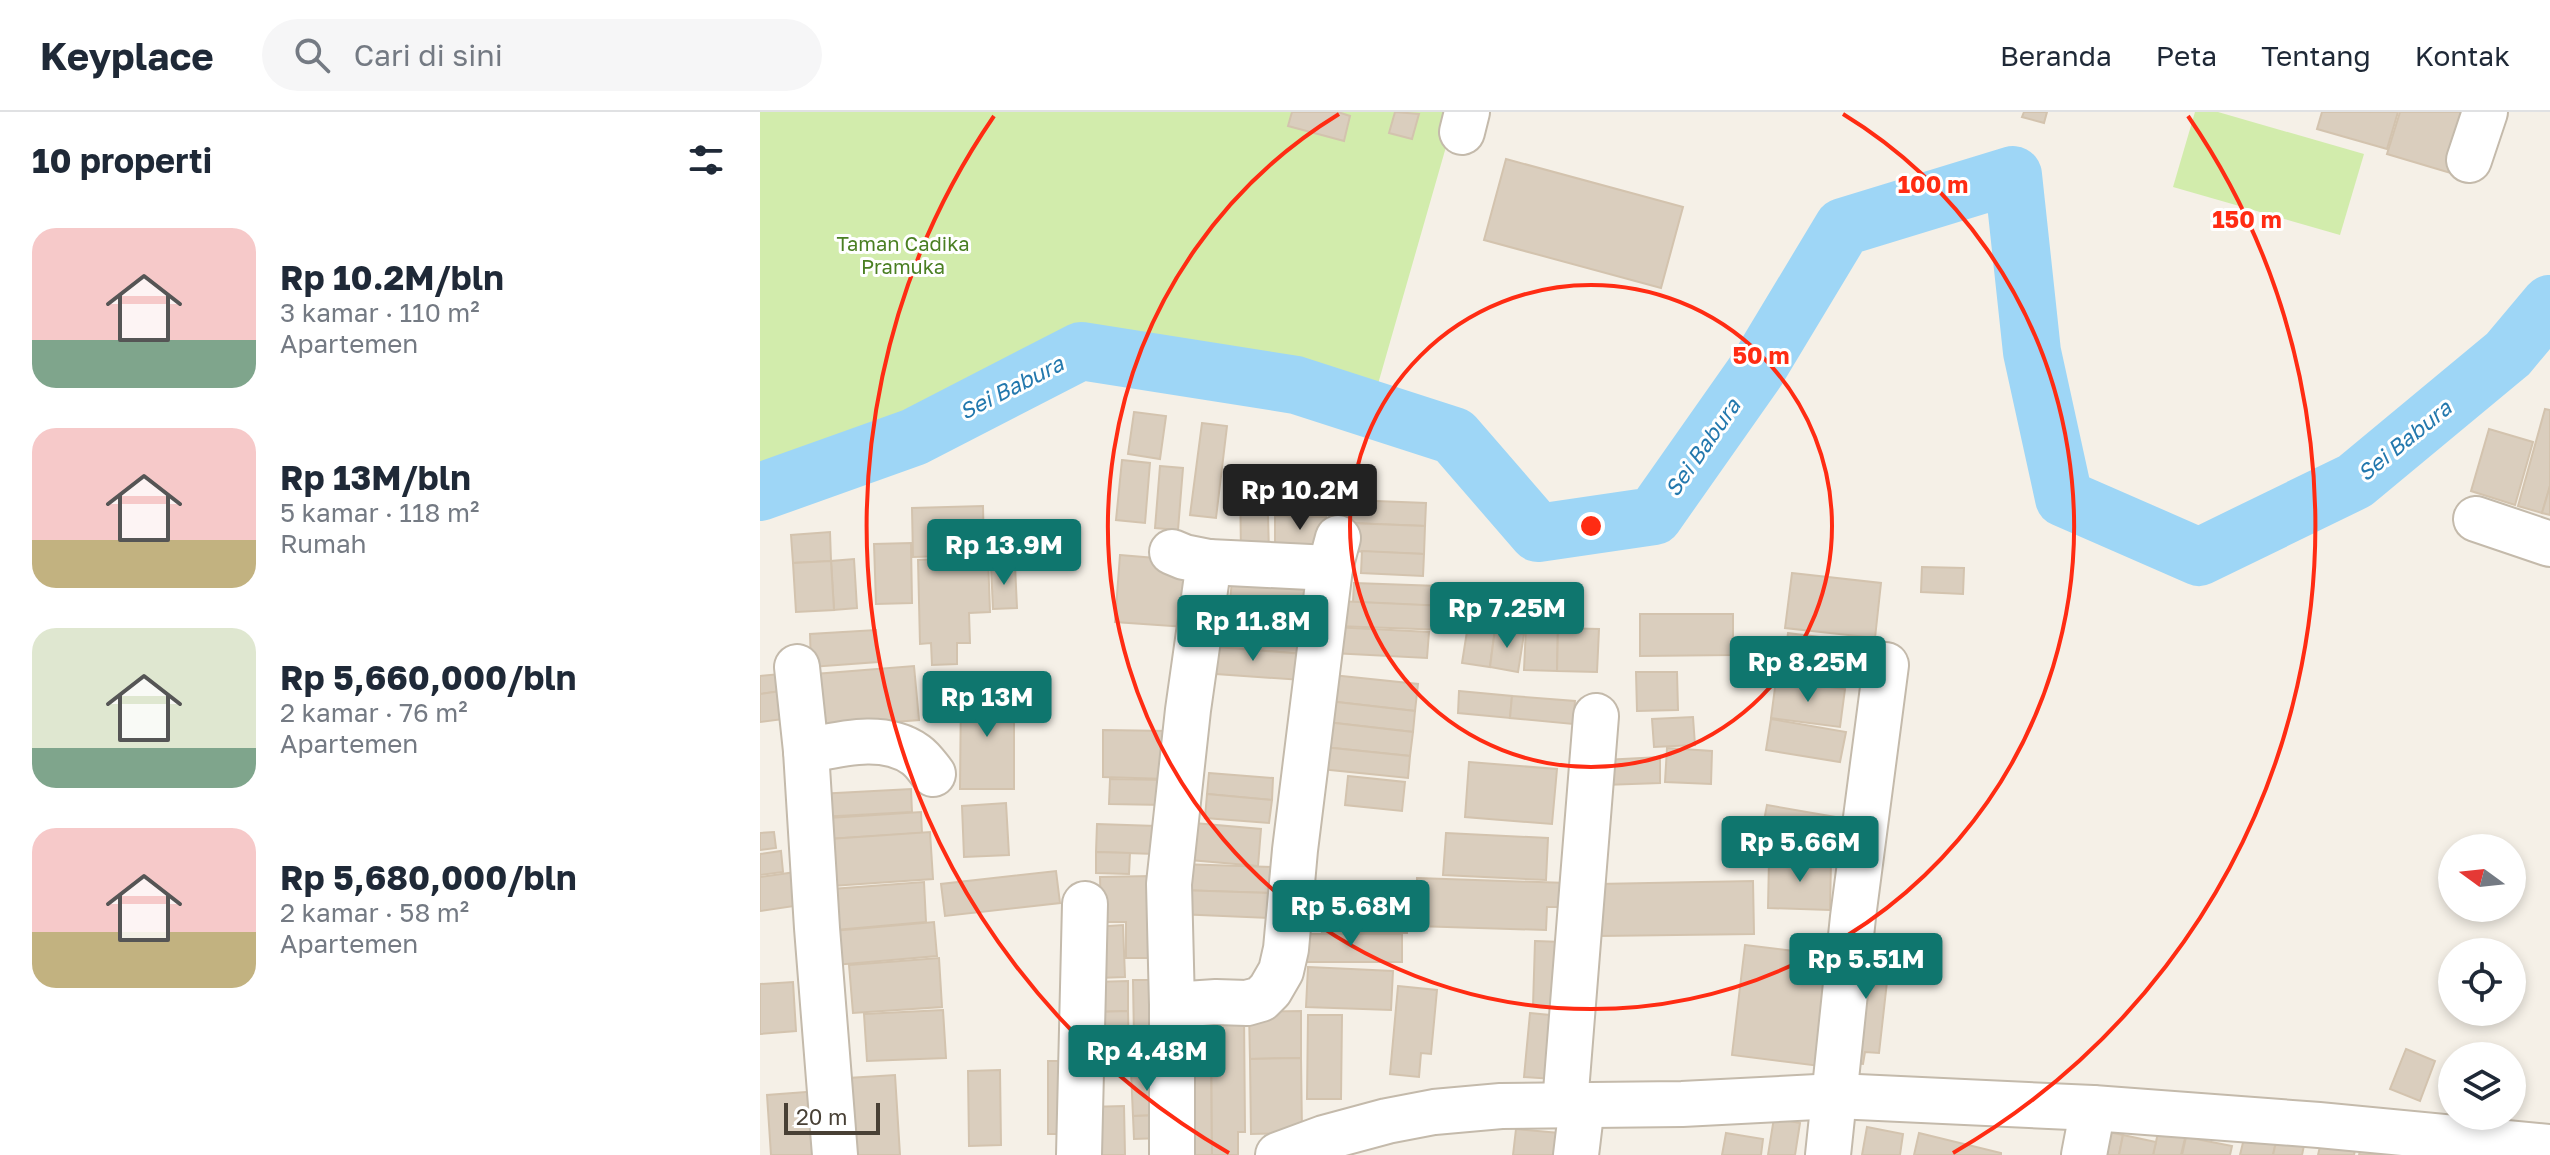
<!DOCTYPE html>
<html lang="id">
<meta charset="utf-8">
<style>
body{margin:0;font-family:"Golos Text",sans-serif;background:#f6f6f7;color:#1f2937;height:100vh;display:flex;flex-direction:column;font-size:30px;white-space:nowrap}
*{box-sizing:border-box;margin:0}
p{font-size:26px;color:#747a83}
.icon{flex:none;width:44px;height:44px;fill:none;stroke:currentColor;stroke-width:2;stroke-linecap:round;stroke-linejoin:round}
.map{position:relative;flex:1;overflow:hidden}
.sheet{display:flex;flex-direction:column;background:#fff;width:760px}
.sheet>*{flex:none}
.needle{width:52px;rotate:285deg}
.fabs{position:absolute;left:1678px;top:722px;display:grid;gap:16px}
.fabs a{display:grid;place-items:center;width:88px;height:88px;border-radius:50%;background:#fff;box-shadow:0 4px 12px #0003;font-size:40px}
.scale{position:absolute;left:24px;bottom:20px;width:96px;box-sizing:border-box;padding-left:8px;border:4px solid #484035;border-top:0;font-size:22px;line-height:28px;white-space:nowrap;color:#484035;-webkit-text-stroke:6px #fff;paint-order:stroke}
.price{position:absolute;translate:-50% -68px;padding:0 18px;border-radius:8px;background:#0f766e;color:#fff;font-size:26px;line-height:52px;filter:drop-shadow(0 2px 4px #0008)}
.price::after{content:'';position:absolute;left:50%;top:48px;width:24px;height:18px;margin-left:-12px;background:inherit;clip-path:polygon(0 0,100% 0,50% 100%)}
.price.on{background:#222;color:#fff}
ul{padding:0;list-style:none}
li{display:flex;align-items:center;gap:24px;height:200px;padding:0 32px}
li span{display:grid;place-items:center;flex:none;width:224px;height:160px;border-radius:24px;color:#555}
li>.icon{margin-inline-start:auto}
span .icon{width:96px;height:96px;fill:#fffc;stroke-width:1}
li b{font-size:34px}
h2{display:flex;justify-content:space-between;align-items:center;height:96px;padding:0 32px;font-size:34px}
header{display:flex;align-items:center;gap:48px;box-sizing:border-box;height:112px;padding:0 40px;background:#fff;border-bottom:2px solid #e0e1e3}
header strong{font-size:38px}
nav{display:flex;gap:44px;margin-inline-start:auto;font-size:28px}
.search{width:560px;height:72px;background:#f6f6f7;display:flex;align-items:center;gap:20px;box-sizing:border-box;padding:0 28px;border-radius:44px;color:#747a83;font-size:30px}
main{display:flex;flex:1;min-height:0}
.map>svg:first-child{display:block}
</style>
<header>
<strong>Keyplace</strong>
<div class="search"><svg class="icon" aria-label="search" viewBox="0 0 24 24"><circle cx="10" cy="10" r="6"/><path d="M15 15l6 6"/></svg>Cari di sini</div>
<nav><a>Beranda</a><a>Peta</a><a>Tentang</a><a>Kontak</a></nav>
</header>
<main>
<section class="sheet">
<h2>10 properti<svg class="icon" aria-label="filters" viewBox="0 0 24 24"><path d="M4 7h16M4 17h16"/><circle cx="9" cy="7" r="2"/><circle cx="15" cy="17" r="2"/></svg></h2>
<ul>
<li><span style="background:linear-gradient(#f6c9c9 70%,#7fa58c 0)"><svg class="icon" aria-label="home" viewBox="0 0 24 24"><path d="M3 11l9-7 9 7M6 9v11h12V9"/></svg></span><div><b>Rp 10.2M/bln</b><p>3 kamar · 110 m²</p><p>Apartemen</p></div></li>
<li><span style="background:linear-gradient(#f6c9c9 70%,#c2b280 0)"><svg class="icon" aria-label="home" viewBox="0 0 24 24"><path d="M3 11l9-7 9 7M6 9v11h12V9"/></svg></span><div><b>Rp 13M/bln</b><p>5 kamar · 118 m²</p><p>Rumah</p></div></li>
<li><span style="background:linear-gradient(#dfe7d0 75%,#7fa58c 0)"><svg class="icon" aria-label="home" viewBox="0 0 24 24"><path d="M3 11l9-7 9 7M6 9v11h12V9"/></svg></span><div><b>Rp 5,660,000/bln</b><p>2 kamar · 76 m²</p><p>Apartemen</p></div></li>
<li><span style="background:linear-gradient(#f6c9c9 65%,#c2b280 0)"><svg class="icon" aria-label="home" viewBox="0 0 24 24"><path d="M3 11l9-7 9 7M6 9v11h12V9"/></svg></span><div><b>Rp 5,680,000/bln</b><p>2 kamar · 58 m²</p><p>Apartemen</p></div></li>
</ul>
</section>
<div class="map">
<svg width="1790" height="1043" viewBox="0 0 1790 1043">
<rect width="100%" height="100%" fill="#f5f0e7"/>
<g fill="#d2ecac">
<polygon points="0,0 696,0 616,279 433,238 315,218 91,326 0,359"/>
<polygon points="1435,0 1458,0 1604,42 1580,123 1413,75"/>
</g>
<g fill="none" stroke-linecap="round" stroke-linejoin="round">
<polyline stroke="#9ed6f6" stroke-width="58" points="0,380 154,325 321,239 536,273 694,324 778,421 894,404 998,256 1083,115 1253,63 1272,240 1304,386 1439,445 1595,369 1748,242 1790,192"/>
</g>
<g fill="#dacebe" stroke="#d3c3ae" stroke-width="2">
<polygon points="532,0 578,0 590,4 584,29 528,14"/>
<polygon points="635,0 659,2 652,27 629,21"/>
<polygon points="1264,0 1287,0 1284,11 1262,5"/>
<polygon points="1562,0 1638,0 1627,37 1557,17"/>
<polygon points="1640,0 1707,0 1694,62 1627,42"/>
<polygon points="746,47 923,95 901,176 724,128"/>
<polygon points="1785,297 1790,298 1790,374 1782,401 1758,394"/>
<polygon points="374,300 406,304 400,347 368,342"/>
<polygon points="442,311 467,314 456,406 430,403"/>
<polygon points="1729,317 1773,330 1755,393 1711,379"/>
<polygon points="362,348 390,351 385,411 356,408"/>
<polygon points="400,354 423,356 418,418 395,416"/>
<polygon points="480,364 507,364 509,442 481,443"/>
<polygon points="1790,374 1790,403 1782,401"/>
<polygon points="567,378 567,397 519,397 519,379"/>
<polygon points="590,388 666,391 665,414 589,411"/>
<polygon points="223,394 224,443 153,445 152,396"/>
<polygon points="515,404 566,405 566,436 515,436"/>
<polygon points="589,411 665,414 664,442 588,439"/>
<polygon points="70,420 71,449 33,451 31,423"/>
<polygon points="151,431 152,491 116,492 114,432"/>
<polygon points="602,439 664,442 663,464 601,461"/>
<polygon points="360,443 431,449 426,515 355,510"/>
<polygon points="228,445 230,500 209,501 210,531 197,531 197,552 172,553 171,531 160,532 158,448"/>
<polygon points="94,447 97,496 74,498 71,449"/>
<polygon points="71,449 74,498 36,500 33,451"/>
<polygon points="255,453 257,496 233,497 231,454"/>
<polygon points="1162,455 1204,456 1203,482 1161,480"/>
<polygon points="473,460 550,465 548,493 470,488"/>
<polygon points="1032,461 1121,471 1115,526 1025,516"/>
<polygon points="594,471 679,474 679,494 593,490"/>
<polygon points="470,488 548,493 546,513 469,507"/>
<polygon points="577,489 686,494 685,518 576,514"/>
<polygon points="880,502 973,502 973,543 880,544"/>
<polygon points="456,506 546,513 544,542 454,535"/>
<polygon points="708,513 735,517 730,555 702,551"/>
<polygon points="573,515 669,520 667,546 572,541"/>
<polygon points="766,515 798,516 797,559 764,558"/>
<polygon points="798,516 839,517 837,560 797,559"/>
<polygon points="735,517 764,522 758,560 730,555"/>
<polygon points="116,518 118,550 51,555 50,522"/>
<polygon points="1028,521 1108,531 1102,575 1023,565"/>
<polygon points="444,534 544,542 542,568 442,561"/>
<polygon points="154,554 159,608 59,616 55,562"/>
<polygon points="876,560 917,560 918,598 877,599"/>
<polygon points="20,562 21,579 0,582 0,564"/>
<polygon points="572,563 658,572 655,599 568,589"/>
<polygon points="1016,568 1085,577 1080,615 1011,606"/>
<polygon points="201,577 254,577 254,677 200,677"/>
<polygon points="21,579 24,607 0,610 0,582"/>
<polygon points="699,579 752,584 750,606 698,601"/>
<polygon points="752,584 815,589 813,612 750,606"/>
<polygon points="568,589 655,599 653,620 566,610"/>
<polygon points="933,605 935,633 894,635 892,607"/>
<polygon points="1011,607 1086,620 1080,650 1006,638"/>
<polygon points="566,610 653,620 650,644 563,635"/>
<polygon points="343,618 408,619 407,667 343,665"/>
<polygon points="563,635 650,644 648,666 561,657"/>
<polygon points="907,636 952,639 951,672 905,670"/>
<polygon points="900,645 900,671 844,673 844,648"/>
<polygon points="709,650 797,657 792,712 705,705"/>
<polygon points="449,661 513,666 512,688 447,682"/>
<polygon points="588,664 645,670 642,699 585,693"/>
<polygon points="350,667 406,668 405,693 349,692"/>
<polygon points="151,677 152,700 59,705 58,682"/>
<polygon points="447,682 512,688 509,711 445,706"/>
<polygon points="246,691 249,743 204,745 202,694"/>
<polygon points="1007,693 1076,705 1071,731 1002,719"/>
<polygon points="161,700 162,721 69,727 68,706"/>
<polygon points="434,711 501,717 498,754 430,748"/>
<polygon points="337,712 396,714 395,742 336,740"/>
<polygon points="14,720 16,736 0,738 0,721"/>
<polygon points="170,720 173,767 72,774 69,727"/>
<polygon points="686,721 788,726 786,768 683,763"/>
<polygon points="21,739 23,760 0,763 0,742"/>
<polygon points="336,740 370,741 369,762 336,761"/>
<polygon points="1009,747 1071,749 1070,798 1008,796"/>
<polygon points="419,752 511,755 510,781 418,778"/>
<polygon points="296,759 300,791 185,804 181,772"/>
<polygon points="36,760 41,793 0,799 0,765"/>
<polygon points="391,764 392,846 366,846 366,810 341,810 340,765"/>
<polygon points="657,766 807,771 806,795 787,795 786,818 656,814"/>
<polygon points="993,769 994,822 839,824 838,772"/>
<polygon points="164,770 166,810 75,818 72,777"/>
<polygon points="595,775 648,776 647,821 562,820 563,788 595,789"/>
<polygon points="418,778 510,781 509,806 417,802"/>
<polygon points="174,810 177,844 75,853 72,819"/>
<polygon points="363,813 365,865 337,866 335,815"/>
<rect x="540" y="822" width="102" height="28"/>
<polygon points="775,829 803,830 800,895 773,894"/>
<polygon points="1095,830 1131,834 1119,941 1105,940 1103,952 1082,950"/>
<polygon points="985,833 1082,845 1068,955 972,943"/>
<polygon points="179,846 182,895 93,901 89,853"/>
<polygon points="548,855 633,859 631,898 546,895"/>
<polygon points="373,868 398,868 399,926 374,927"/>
<polygon points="368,869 368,899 334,900 333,870"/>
<polygon points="33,870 36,919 0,922 0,872"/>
<polygon points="638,874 677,878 671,942 661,941 659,965 630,962"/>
<polygon points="183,898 186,946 107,949 104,902"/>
<polygon points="368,899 369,953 335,953 334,900"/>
<polygon points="541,899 541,946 490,947 489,900"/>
<polygon points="422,901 451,901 452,1043 433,1043"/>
<polygon points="451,901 484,901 485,1020 478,1020 478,1043 452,1043"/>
<polygon points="770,901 800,904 794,967 764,965"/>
<polygon points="548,903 582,903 581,987 547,987"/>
<polygon points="400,932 401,958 371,959 370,933"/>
<polygon points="1646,937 1675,949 1660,989 1630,977"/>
<polygon points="541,946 542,1021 491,1022 490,947"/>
<polygon points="288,949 313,949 314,1022 288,1022"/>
<polygon points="240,958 241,1033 209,1034 208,959"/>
<polygon points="401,958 403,1003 373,1004 371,959"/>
<polygon points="135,963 140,1043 93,1043 88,966"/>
<polygon points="59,979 63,1043 11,1043 7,983"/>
<polygon points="364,994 365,1043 327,1043 327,995"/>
<polygon points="403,1003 403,1026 374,1027 373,1004"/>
<polygon points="1014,1006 1040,1011 1035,1043 1008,1043"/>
<polygon points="1488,1010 1519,1017 1513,1043 1480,1043"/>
<polygon points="1400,1012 1427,1018 1421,1043 1393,1043"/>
<polygon points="1107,1015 1143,1022 1140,1043 1102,1043"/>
<polygon points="756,1017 810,1022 808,1043 753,1043"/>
<polygon points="1335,1017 1363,1023 1359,1043 1329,1043"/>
<polygon points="1519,1017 1546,1024 1542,1043 1513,1043"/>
<polygon points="966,1021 1003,1027 1001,1043 962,1043"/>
<polygon points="1159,1021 1241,1041 1241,1043 1154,1043"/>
<polygon points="1363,1023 1396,1030 1393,1043 1359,1043"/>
<polygon points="1426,1025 1472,1034 1470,1043 1422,1043"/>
<polygon points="1562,1026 1596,1034 1594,1043 1558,1043"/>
<polygon points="1602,1031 1626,1038 1624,1043 1599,1043"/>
</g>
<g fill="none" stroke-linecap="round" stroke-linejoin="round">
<defs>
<g id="minor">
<polyline points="702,20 707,0"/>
<polyline points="1709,48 1725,0"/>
<polyline points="1716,407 1790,432"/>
<polyline points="412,440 424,445 449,450 428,598 409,772 412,893"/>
<polyline points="449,450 570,456"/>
<polyline points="37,555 46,639 57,816 75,1043"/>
<path d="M 46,639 C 81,632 124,620 156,643 C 163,648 168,656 173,662"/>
<polyline points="805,992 836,604"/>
<polyline points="319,1043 325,792"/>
<polyline points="412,1043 412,893 456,890 487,891 501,887 510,878 521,859 526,837 535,738 570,456 578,426"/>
<polyline points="518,1043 564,1026 627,1009 674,1000 741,994 922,992 1076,984 1333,996 1559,1013 1790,1035"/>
<polyline points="816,1043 822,993"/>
<polyline points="1068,1043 1093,805 1126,553"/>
<polyline points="1324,1043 1333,996"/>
</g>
</defs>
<use href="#minor" stroke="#c4baab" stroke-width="48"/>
<use href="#minor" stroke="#fff" stroke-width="44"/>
</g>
<g fill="none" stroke="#ff2c13" stroke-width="4">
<circle cx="831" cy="414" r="241"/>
<path d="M1083 2A483 483 0 1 1 579 2"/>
<path d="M469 1041A724 724 0 0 1 234 4M1428 4A724 724 0 0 1 1193 1041"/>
</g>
<g text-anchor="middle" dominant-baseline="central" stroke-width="6" stroke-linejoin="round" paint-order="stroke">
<g font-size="20" fill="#4a7f23" stroke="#fff">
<text x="143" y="131">Taman Cadika<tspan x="143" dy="23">Pramuka</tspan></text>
</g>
<g font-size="22" font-style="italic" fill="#2378ad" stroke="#fff">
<text transform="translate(251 275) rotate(-27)">Sei Babura</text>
<text transform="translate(1644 328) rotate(-39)">Sei Babura</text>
<text transform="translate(942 335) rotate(-55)">Sei Babura</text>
</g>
</g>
<circle cx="831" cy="414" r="12" fill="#ff2c13" stroke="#fff" stroke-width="4"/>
<g font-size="24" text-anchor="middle" font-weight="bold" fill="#ff2c13" stroke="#fff" stroke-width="6" stroke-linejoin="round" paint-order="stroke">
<text x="1173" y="81">100 m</text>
<text x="1487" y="116">150 m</text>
<text x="1001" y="252">50 m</text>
</g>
</svg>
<div class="fabs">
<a><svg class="needle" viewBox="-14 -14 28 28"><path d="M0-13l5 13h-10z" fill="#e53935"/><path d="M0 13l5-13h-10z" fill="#747a83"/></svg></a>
<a><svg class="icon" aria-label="locate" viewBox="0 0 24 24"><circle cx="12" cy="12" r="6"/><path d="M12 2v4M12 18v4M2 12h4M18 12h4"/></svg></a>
<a><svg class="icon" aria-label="layers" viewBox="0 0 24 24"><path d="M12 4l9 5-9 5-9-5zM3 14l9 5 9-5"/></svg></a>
</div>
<div class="scale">20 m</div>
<b class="price on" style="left:540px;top:420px">Rp 10.2M</b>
<b class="price" style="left:244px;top:475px">Rp 13.9M</b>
<b class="price" style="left:747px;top:538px">Rp 7.25M</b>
<b class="price" style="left:493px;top:551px">Rp 11.8M</b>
<b class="price" style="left:1048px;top:592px">Rp 8.25M</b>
<b class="price" style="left:227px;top:627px">Rp 13M</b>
<b class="price" style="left:1040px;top:772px">Rp 5.66M</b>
<b class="price" style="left:591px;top:836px">Rp 5.68M</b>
<b class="price" style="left:1106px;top:889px">Rp 5.51M</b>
<b class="price" style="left:387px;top:981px">Rp 4.48M</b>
</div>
</main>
